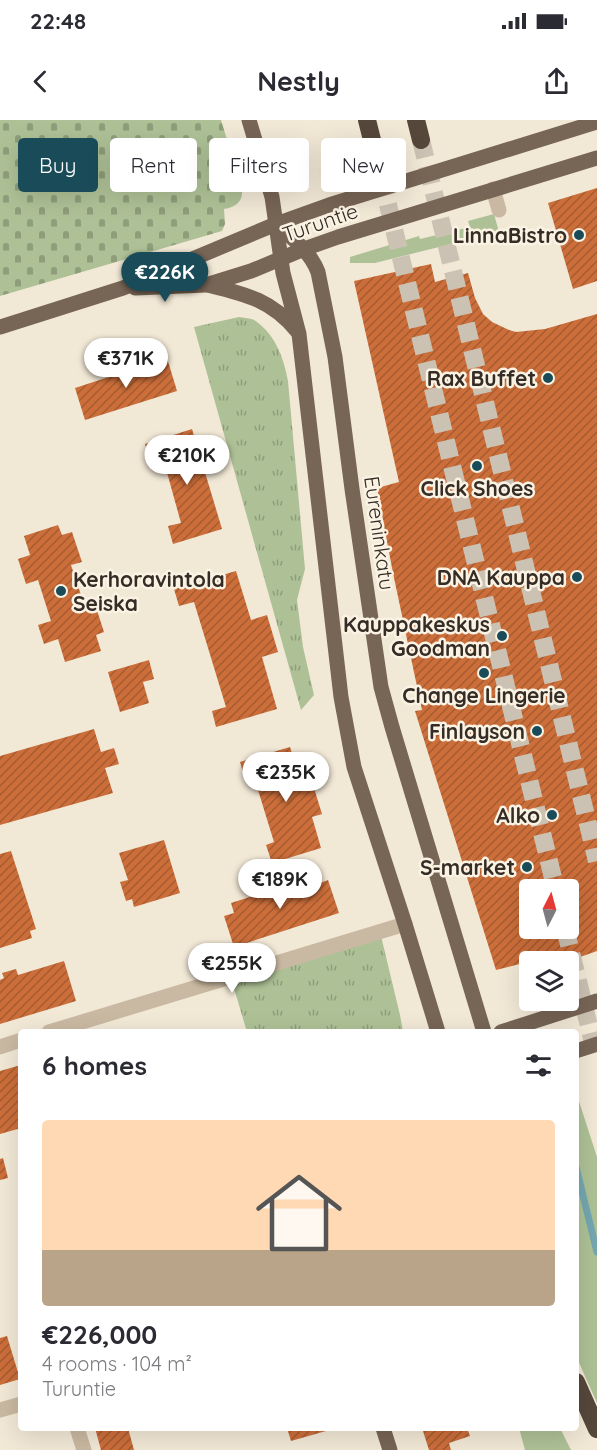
<!DOCTYPE html>
<meta charset="utf-8">
<style>
body{margin:0;font-family:Quicksand,sans-serif;background:#f2f2f3;color:#2b2b33;height:100vh;display:flex;flex-direction:column;font-size:22px;white-space:nowrap}
*{box-sizing:border-box;margin:0}
p{font-size:20px;color:#7c7c81}
.icon{flex:none;width:33px;height:33px;fill:none;stroke:currentColor;stroke-width:2;stroke-linecap:round;stroke-linejoin:round}
.map{position:relative;flex:1;overflow:hidden}
.drawer{position:absolute;left:18px;top:909px;width:561px;height:402px;display:flex;flex-direction:column;background:#fff;border-radius:6px;box-shadow:0 6px 24px #0002}
.drawer>*{flex:none}
.top-card{position:absolute;left:18px;top:18px;width:561px;height:54px;display:flex;gap:12px}
.needle{width:39px;rotate:6deg}
.fabs{position:absolute;left:519px;top:759px;display:grid;gap:12px}
.fabs a{display:grid;place-items:center;width:60px;height:60px;border-radius:6px;background:#fff;box-shadow:0 6px 24px #0002;font-size:30px}
.price{position:absolute;translate:-50% -51px;padding:0 14px;border-radius:21px;background:#fff;color:#222;font-size:20px;line-height:39px;filter:drop-shadow(0 2px 3px #0008)}
.price::after{content:'';position:absolute;left:50%;top:36px;width:18px;height:14px;margin-left:-9px;background:inherit;clip-path:polygon(0 0,100% 0,50% 100%)}
.price.selected{background:#194c58;color:#fff}
ul{padding:0;list-style:none}
li{display:grid;align-content:center;gap:12px;height:318px;padding:0 24px}
li+li{border-top:2px solid #e1e1e2}
li span{display:grid;place-items:center;height:186px;border-radius:6px;color:#555}
li>.icon{margin-inline-start:auto}
span .icon{width:108px;height:108px;fill:#fffc;stroke-width:1}
li b{font-size:26px}
h2{display:flex;justify-content:space-between;align-items:center;height:72px;padding:0 24px;font-size:26px}
.chip{padding:0 21px;border-radius:6px;background:#fff;box-shadow:0 6px 24px #0002;font-size:21px;line-height:54px}
.chip.selected{background:#194c58;color:#fff}
.status{display:flex;justify-content:space-between;align-items:center;height:42px;padding:0 30px;background:#fff;direction:ltr}
.status svg{height:16px;fill:currentColor}
header{display:flex;justify-content:space-between;align-items:center;height:78px;padding:0 24px;background:#fff;font-size:27px;font-weight:700}
.map>svg:first-child{display:block}
</style>
<div class="status"><b>22:48</b><svg viewBox="0 0 49 12"><path d="M0 12V9h3v3zM5 12V6h3v6zM10 12V3h3v9zM15 12V0h3v12zM26 1h20v11H26zM47 4h2v5h-2z"/></svg></div>
<header><svg class="icon" aria-label="back" viewBox="0 0 24 24"><path d="M15 5l-7 7 7 7"/></svg>Nestly<svg class="icon" aria-label="share" viewBox="0 0 24 24"><path d="M12 15V3M7 8l5-5 5 5M5 13v7h14v-7"/></svg></header>
<div class="map">
<svg width="597" height="1330" viewBox="0 0 597 1330">
<defs>
<pattern id="cemetery-stones" width="16" height="16" patternUnits="userSpaceOnUse" patternTransform="scale(1.5)"><rect width="16" height="16" fill="#aec196"/><path d="M2 7V4a2 2 0 0 1 4 0v3zM10 15v-3a2 2 0 0 1 4 0v3z" fill="#8e9d7a"/></pattern>
<pattern id="park-tufts" width="24" height="20" patternUnits="userSpaceOnUse" patternTransform="scale(1.5)"><rect width="24" height="20" fill="#aec196"/><path d="M3 7l-1-3M5 7V3M7 7l1-3M15 17l-1-3M17 17v-4M19 17l1-3" fill="none" stroke="#8e9d7a"/></pattern>
<pattern id="building-hatch" width="6" height="6" patternUnits="userSpaceOnUse" patternTransform="scale(1.5)"><rect width="6" height="6" fill="#cc6e3a"/><path d="M-1 1l2-2M0 6l6-6M5 7l2-2" fill="none" stroke="#a65b31"/></pattern>
</defs>
<rect width="100%" height="100%" fill="#f2e8d6"/>
<g fill="#aec196">
<polygon points="494,94 499,112 375,143 350,143 350,137 419,116 420,119 470,107 468,101"/>
<polygon points="576,972 597,1037 597,1283 576,1236"/>
<polygon points="519,1308 560,1308 571,1330 525,1330"/>
</g>
<path fill="url(#cemetery-stones)" d="M 0,0 L 221,0 L 241,65 C 245,79 238,87 224,89 L 225,104 L 222,111 L 0,176 Z"/>
<g fill="url(#park-tufts)">
<path d="M 239,197 C 244,198 253,198 257,202 C 276,216 284,239 288,261 L 305,449 L 297,480 L 303,527 L 314,575 L 301,590 L 194,207 Z"/>
<polygon points="381,816 400,895 403,912 247,912 233,865"/>
</g>
<g fill="none" stroke-linecap="round" stroke-linejoin="round">
<polyline stroke="#74a7b0" stroke-width="7" points="576,1047 597,1132"/>
</g>
<g fill="url(#building-hatch)" fill-rule="evenodd">
<polygon points="597,68 597,161 573,169 548,83"/>
<path d="M 431,144 L 435,162 L 468,153 L 475,178 L 483,194 L 492,202 L 509,210 L 516,212 L 545,209 L 597,194 L 597,831 L 566,842 L 531,841 L 496,850 L 415,591 L 422,590 L 393,453 L 377,368 L 399,362 L 354,161 ZM 530,770 L 568,770 L 568,808 L 530,808 Z"/>
<polygon points="167,238 177,271 85,300 75,268"/>
<polygon points="192,309 222,409 173,424 168,406 181,403 163,338 150,342 145,324"/>
<polygon points="58,405 62,415 72,412 82,442 71,445 83,481 93,478 104,512 96,515 101,531 65,542 58,519 44,524 38,505 51,501 38,460 26,464 18,439 30,435 24,416"/>
<polygon points="236,451 251,500 267,495 278,532 262,537 277,589 216,607 212,591 226,587 194,482 179,486 174,469"/>
<polygon points="149,540 154,559 143,562 149,583 120,592 108,552"/>
<polygon points="94,609 101,632 114,628 119,644 105,648 113,673 0,705 0,636"/>
<polygon points="290,627 299,655 309,652 322,694 312,697 321,728 272,743 266,725 274,722 254,657 245,659 240,642"/>
<polygon points="164,720 180,773 134,787 132,779 126,781 120,762 128,760 119,733"/>
<polygon points="11,731 36,809 30,811 32,818 0,828 0,734"/>
<polygon points="318,755 320,763 328,760 339,793 234,827 224,796 234,793 231,783"/>
<polygon points="64,841 76,881 0,904 0,860 4,858 2,853 16,849 18,855"/>
<polygon points="21,945 21,1008 0,1014 0,951"/>
<polygon points="3,1038 8,1058 0,1060 0,1039"/>
<polygon points="7,1216 20,1259 0,1265 0,1218"/>
<polygon points="95,1308 128,1308 134,1330 101,1330"/>
<polygon points="287,1308 333,1308 333,1309 291,1321"/>
<polygon points="422,1308 467,1308 470,1316 449,1323 451,1330 429,1330"/>
</g>
<g fill="none" stroke-linecap="round" stroke-linejoin="round">
<g stroke="#ccc2b3" stroke-width="18" stroke-dasharray="18 9" stroke-linecap="butt">
<polyline points="421,20 597,741"/>
<polyline points="375,32 556,770"/>
<polyline points="565,808 597,939"/>
</g>
<g stroke="#cab9a2" stroke-width="15">
<polyline points="493,69 499,90"/>
<polyline points="49,912 405,804"/>
<polyline points="0,927 21,920"/>
<polyline points="0,1290 21,1284"/>
<polyline points="77,1308 84,1330"/>
</g>
<g stroke="#776555" stroke-width="15">
<polyline points="249,0 272,77 283,153 299,214 341,577 354,647 405,804 438,912"/>
<path d="M 276,104 C 292,118 310,131 318,152 L 335,237 L 352,369 L 381,567 L 392,607 L 484,912"/>
<path d="M 208,165 C 245,174 272,180 297,211"/>
<polyline points="135,168 206,165 251,151 304,129 338,117 597,38"/>
<polyline points="0,207 123,168 276,104 329,85 597,2"/>
<polyline points="501,912 597,881"/>
<polyline points="576,931 597,924"/>
<polyline points="383,1308 390,1330"/>
</g>
<g stroke="#56473b" stroke-width="18">
<polyline points="367,0 375,32"/>
<polyline points="416,0 421,20"/>
<polyline points="576,1262 597,1309"/>
</g>
</g>
<g fill="#194c58" stroke="#faf2e3" stroke-width="2">
<circle cx="579" cy="115" r="6"/>
<circle cx="548" cy="258" r="6"/>
<circle cx="477" cy="346" r="6"/>
<circle cx="577" cy="457" r="6"/>
<circle cx="61" cy="471" r="6"/>
<circle cx="502" cy="516" r="6"/>
<circle cx="484" cy="553" r="6"/>
<circle cx="537" cy="611" r="6"/>
<circle cx="552" cy="695" r="6"/>
<circle cx="527" cy="747" r="6"/>
</g>
<g text-anchor="middle" dominant-baseline="central" stroke-width="5" stroke-linejoin="round" paint-order="stroke">
<g font-size="21" fill="#352c25" stroke="#faf2e3">
<text transform="translate(320 102) rotate(-19)">Turuntie</text>
<text transform="translate(380 413) rotate(82)">Eureninkatu</text>
</g>
<g font-size="21" font-weight="bold" fill="#352c25" stroke="#faf2e3" text-anchor="end">
<text x="567" y="115">LinnaBistro</text>
<text x="536" y="258">Rax Buffet</text>
<text x="477" y="368" text-anchor="middle">Click Shoes</text>
<text x="565" y="457">DNA Kauppa</text>
<text x="73" y="459" text-anchor="start">Kerhoravintola<tspan x="73" dy="24">Seiska</tspan></text>
<text x="490" y="504">Kauppakeskus<tspan x="490" dy="24">Goodman</tspan></text>
<text x="484" y="575" text-anchor="middle">Change Lingerie</text>
<text x="525" y="611">Finlayson</text>
<text x="540" y="695">Alko</text>
<text x="515" y="747">S-market</text>
</g>
</g>
</svg>
<div class="fabs">
<a><svg class="needle" viewBox="-14 -14 28 28"><path d="M0-13l5 13h-10z" fill="#e53935"/><path d="M0 13l5-13h-10z" fill="#7c7c81"/></svg></a>
<a><svg class="icon" aria-label="layers" viewBox="0 0 24 24"><path d="M12 4l9 5-9 5-9-5zM3 14l9 5 9-5"/></svg></a>
</div>
<b class="price selected" style="left:165px;top:183px">€226K</b>
<b class="price" style="left:126px;top:269px">€371K</b>
<b class="price" style="left:187px;top:366px">€210K</b>
<b class="price" style="left:286px;top:683px">€235K</b>
<b class="price" style="left:280px;top:790px">€189K</b>
<b class="price" style="left:232px;top:874px">€255K</b>
<div class="top-card">
<a class="chip selected">Buy</a>
<a class="chip">Rent</a>
<a class="chip">Filters</a>
<a class="chip">New</a>
</div>
<section class="drawer">
<h2>6 homes<svg class="icon" aria-label="filters" viewBox="0 0 24 24"><path d="M4 7h16M4 17h16"/><circle cx="9" cy="7" r="2"/><circle cx="15" cy="17" r="2"/></svg></h2>
<ul>
<li><span style="background:linear-gradient(#ffd9b3 70%,#b9a48a 0)"><svg class="icon" aria-label="home" viewBox="0 0 24 24"><path d="M3 11l9-7 9 7M6 9v11h12V9"/></svg></span><div><b>€226,000</b><p>4 rooms · 104 m²</p><p>Turuntie</p></div></li>
</ul>
</section>
</div>
